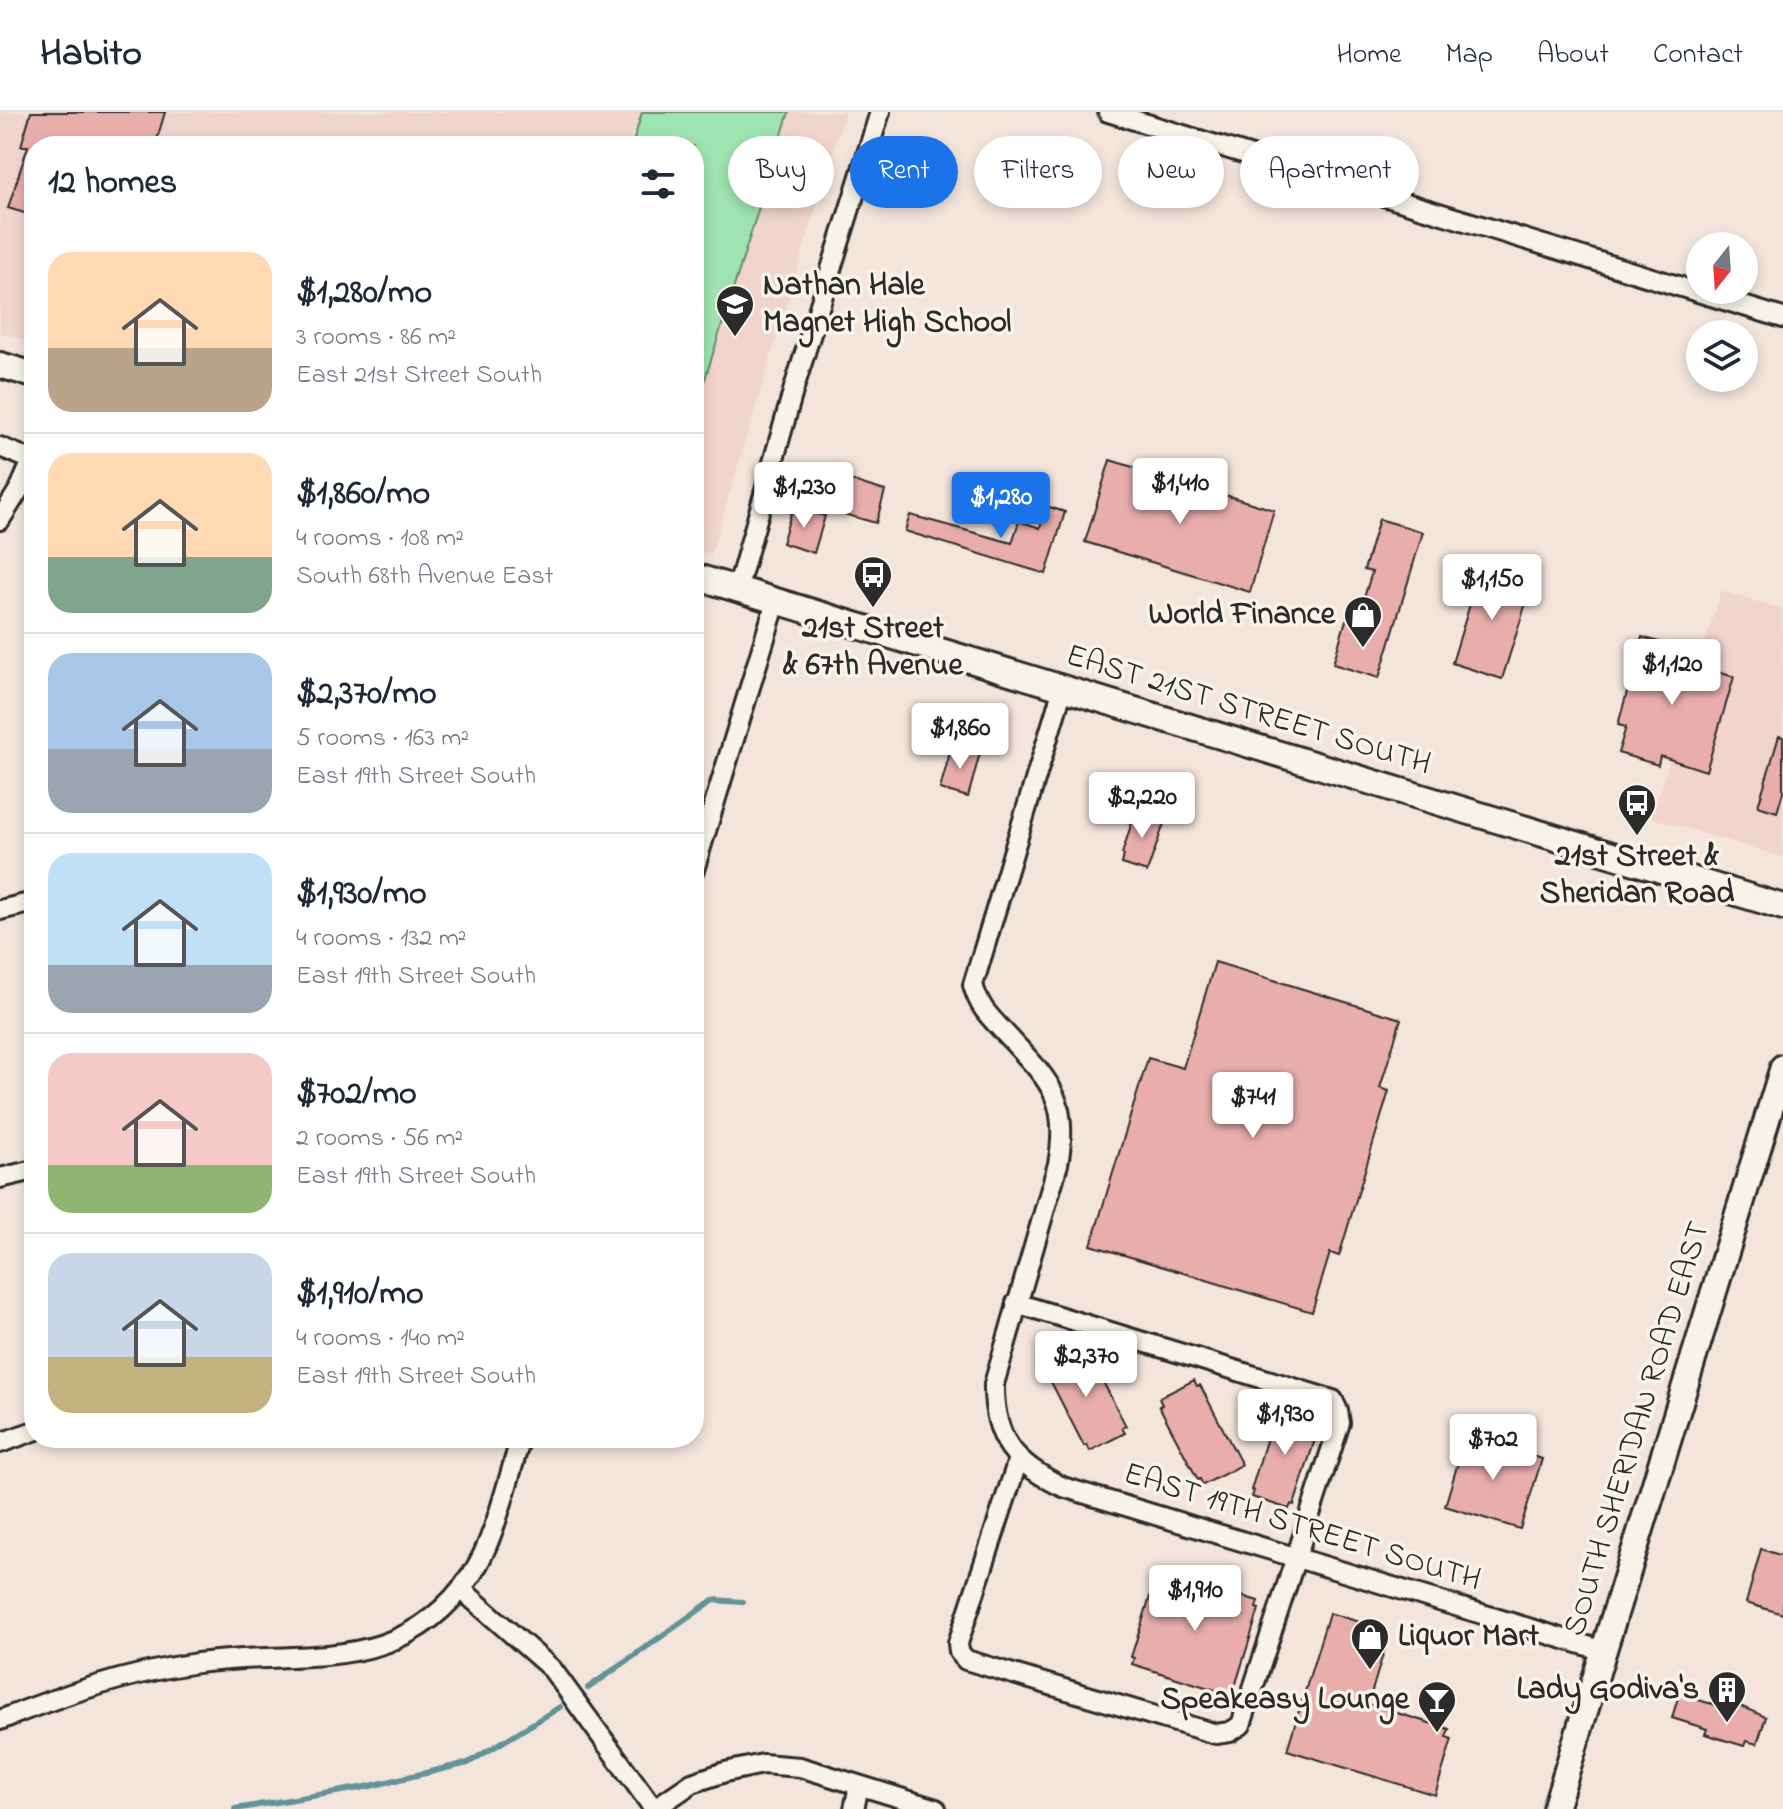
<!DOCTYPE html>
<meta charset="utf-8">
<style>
body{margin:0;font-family:"Indie Flower",sans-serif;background:#f2f2f3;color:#1f2937;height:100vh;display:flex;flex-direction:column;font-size:30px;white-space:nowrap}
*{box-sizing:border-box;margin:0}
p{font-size:26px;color:#747a83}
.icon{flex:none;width:44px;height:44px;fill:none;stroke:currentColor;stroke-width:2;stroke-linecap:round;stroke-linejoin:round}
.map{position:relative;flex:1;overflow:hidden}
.drawer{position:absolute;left:24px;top:24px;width:680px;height:1312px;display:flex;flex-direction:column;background:#fff;border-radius:32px;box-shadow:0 4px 12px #0003}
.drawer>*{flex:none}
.banner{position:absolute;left:728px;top:24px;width:760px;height:72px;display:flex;gap:16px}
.needle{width:52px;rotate:197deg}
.fabs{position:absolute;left:1686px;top:120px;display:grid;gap:16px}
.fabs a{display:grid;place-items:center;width:72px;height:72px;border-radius:50%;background:#fff;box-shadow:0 4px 12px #0003;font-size:40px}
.price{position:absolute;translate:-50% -68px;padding:0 18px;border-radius:8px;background:#fff;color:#222;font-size:26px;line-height:52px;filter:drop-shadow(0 2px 4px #0008)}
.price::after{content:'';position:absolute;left:50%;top:48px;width:24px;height:18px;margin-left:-12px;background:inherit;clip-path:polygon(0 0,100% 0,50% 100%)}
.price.selected{background:#1a73e8;color:#fff}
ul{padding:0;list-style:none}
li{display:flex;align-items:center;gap:24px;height:200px;padding:0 24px}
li+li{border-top:2px solid #e0e1e3}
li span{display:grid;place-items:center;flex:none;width:224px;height:160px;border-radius:24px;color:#555}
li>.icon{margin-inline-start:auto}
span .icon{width:96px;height:96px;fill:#fffc;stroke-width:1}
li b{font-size:34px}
h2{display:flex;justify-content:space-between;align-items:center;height:96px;padding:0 24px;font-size:34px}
.pill{padding:0 28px;border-radius:36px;background:#fff;box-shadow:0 4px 12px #0003;font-size:28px;line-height:72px}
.pill.selected{background:#1a73e8;color:#fff}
header{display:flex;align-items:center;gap:48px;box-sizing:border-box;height:112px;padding:0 40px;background:#fff;border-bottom:2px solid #e0e1e3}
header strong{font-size:38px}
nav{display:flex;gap:44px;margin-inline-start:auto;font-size:28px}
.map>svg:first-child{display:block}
</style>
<header>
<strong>Habito</strong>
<nav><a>Home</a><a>Map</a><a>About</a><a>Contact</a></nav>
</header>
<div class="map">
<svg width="1783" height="1697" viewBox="0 0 1783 1697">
<rect width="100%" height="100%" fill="#f4e5dc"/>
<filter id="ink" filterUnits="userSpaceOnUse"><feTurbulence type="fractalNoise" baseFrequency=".0125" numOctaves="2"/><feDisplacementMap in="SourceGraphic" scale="16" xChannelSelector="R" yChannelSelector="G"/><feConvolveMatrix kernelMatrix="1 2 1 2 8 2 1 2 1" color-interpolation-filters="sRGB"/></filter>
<g filter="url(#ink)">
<g fill="#f1d4ce">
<polygon points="0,0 845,0 711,442 694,437 694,34 34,34 34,231 0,221"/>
<polygon points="1721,479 1783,497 1783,745 1652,706"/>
</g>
<polygon fill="#9ee4b0" stroke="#64886e" stroke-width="2" points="642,0 789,0 699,286 694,284 694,34 632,34"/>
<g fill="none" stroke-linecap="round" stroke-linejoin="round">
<g stroke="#629396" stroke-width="6">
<polyline points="588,1576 713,1488 743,1490"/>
<polyline points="235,1697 366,1675 468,1651 560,1595"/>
</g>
</g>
<g fill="#e9aeac" stroke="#2b2b2b" stroke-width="2">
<polygon points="31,0 165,0 155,34 34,34 34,104 8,96 28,34 21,34"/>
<polygon points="1110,348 1274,398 1250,480 1085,430"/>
<polygon points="836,364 885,379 876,411 826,397"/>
<polygon points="1046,394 1065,400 1046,462 905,419 910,403 1012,431 1019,409 1040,416"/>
<polygon points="793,395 825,404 814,441 782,431"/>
<polygon points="1379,407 1423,420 1379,566 1333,552 1346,508 1356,511 1372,460 1364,458"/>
<polygon points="1482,453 1533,469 1502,567 1452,551"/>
<polygon points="1642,525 1699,542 1695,553 1734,565 1706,659 1660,644 1658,653 1618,641 1626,615 1618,613"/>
<polygon points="1779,624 1783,625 1783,680 1777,700 1758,694"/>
<polygon points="952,633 980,641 968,685 940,677"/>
<polygon points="1136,697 1166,706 1147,760 1122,752 1124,743 1122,742"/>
<polygon points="1215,850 1401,907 1380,976 1389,979 1339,1144 1330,1141 1312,1200 1091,1133 1148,946 1183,956"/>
<polygon points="1081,1235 1084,1240 1087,1239 1126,1314 1122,1316 1125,1321 1090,1339 1087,1333 1084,1334 1046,1260 1049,1259 1045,1253"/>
<polygon points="1194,1268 1197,1274 1200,1273 1242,1353 1203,1373 1200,1367 1198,1368 1159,1294 1162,1293 1159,1286"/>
<polygon points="1280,1293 1318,1305 1316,1311 1320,1312 1294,1393 1291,1392 1289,1397 1252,1385 1254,1379 1251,1378 1275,1299 1278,1300"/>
<polygon points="1466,1324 1542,1347 1520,1417 1445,1394"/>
<polygon points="1761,1437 1783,1444 1783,1502 1746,1491"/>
<polygon points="1160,1459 1258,1489 1256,1496 1259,1497 1234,1578 1230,1577 1228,1582 1132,1552 1134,1546 1131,1545 1156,1466 1158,1466"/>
<polygon points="1329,1501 1380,1516 1378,1523 1388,1526 1368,1592 1449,1617 1446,1625 1452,1627 1435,1683 1287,1638"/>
<polygon points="1679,1582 1715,1593 1716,1588 1721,1589 1721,1586 1766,1605 1757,1632 1746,1629 1744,1634 1705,1622 1707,1617 1672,1606"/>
</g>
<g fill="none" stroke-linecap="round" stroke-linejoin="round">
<defs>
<g id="minor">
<polyline points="1108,0 1783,206"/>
<polyline points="0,335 32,348"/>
<polyline points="0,408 20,376 34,344"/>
<polyline points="737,478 794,276 880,0"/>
<path d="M 1063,576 L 973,873 C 979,894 987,902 1002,918 C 1046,966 1071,983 1058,1052 L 994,1272 C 993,1327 1015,1352 1063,1375 L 1604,1539"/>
<polyline points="694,758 776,490"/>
<polyline points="0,798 34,790"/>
<polyline points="0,1066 34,1058"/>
<polyline points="1016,1191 1333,1288 1338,1299 1340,1311 1241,1613 1230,1620 1216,1622 966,1548 959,1540 958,1531 1018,1348"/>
<polyline points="0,1331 34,1319"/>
<polyline points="461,1477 552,1557 654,1697"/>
<path d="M 0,1608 C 62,1583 124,1562 191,1552 C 300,1535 399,1569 472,1462 C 495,1428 508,1366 521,1326"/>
<polyline points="654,1697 692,1671 725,1660 763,1652 800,1655 936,1697"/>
<polyline points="854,1697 859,1674"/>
</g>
<g id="secondary">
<polyline points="0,253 34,263"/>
<polyline points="694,464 1783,795"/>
<polyline points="1555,1697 1783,955"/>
</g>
</defs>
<use href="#minor" stroke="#2b2b2b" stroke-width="24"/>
<use href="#secondary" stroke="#2b2b2b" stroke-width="30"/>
<use href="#minor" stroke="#f7f3e8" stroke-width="18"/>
<use href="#secondary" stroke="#f7f3e8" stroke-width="24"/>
</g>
</g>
<defs>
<symbol id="school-pin" viewBox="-11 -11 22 30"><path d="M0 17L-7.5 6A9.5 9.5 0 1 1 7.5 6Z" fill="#2b2b2b" stroke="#f7f3e8"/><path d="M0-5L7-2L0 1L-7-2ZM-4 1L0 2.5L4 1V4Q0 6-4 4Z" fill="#fff"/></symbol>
<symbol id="bus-pin" viewBox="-11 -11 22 30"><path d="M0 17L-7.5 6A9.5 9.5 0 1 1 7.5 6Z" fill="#2b2b2b" stroke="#f7f3e8"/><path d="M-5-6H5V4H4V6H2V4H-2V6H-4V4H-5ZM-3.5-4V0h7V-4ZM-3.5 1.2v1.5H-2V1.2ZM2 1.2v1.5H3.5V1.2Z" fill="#fff"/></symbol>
<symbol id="shop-pin" viewBox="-11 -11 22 30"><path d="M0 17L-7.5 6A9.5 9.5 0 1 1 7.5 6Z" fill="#2b2b2b" stroke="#f7f3e8"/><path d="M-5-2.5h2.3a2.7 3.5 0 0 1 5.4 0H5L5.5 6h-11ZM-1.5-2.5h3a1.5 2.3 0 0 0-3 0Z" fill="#fff"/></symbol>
<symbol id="building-pin" viewBox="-11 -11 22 30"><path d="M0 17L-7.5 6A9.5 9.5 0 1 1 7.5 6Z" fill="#2b2b2b" stroke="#f7f3e8"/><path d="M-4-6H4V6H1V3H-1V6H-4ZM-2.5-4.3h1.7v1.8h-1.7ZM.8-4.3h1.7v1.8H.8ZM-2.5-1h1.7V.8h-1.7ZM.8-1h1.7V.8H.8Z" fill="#fff"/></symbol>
<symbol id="bar-pin" viewBox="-11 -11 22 30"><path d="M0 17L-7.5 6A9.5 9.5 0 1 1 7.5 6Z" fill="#2b2b2b" stroke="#f7f3e8"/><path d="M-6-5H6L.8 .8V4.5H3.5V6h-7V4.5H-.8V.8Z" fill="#fff"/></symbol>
</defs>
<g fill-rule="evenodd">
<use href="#school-pin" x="713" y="170" width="44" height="60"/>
<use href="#bus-pin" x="851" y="441" width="44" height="60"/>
<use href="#shop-pin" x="1341" y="481" width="44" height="60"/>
<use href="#bus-pin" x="1615" y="669" width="44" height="60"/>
<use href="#shop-pin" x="1348" y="1503" width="44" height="60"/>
<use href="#building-pin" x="1705" y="1556" width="44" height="60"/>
<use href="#bar-pin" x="1415" y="1566" width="44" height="60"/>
</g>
<g text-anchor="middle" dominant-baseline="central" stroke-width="7" stroke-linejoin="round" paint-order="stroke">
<g font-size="32" font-weight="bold" fill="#2b2b2b" stroke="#f7f3e8" text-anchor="end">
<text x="763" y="174" text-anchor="start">Nathan Hale<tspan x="763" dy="37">Magnet High School</tspan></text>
<text x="1335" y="503">World Finance</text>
<text x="873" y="517" text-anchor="middle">21st Street<tspan x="873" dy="37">&amp; 67th Avenue</tspan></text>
<text x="1637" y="745" text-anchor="middle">21st Street &amp;<tspan x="1637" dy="37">Sheridan Road</tspan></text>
<text x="1398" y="1525" text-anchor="start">Liquor Mart</text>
<text x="1699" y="1578">Lady Godiva's</text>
<text x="1409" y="1588">Speakeasy Lounge</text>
</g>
<g font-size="32" fill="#2b2b2b" stroke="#f7f3e8">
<text transform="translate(1248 599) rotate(17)">EAST 21ST STREET SOUTH</text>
<text transform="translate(1638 1317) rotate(-73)">SOUTH SHERIDAN ROAD EAST</text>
<text transform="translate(1302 1416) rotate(17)">EAST 19TH STREET SOUTH</text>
</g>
</g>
</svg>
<div class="fabs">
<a><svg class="needle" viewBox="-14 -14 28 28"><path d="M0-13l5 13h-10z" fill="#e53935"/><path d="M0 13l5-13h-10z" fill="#747a83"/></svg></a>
<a><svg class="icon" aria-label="layers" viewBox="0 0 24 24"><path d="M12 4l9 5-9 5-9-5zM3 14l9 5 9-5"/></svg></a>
</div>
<b class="price" style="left:1180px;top:414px">$1,410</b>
<b class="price" style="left:804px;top:418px">$1,230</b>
<b class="price selected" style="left:1001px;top:428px">$1,280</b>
<b class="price" style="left:1492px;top:510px">$1,150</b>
<b class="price" style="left:1672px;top:595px">$1,120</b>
<b class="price" style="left:960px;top:659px">$1,860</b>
<b class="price" style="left:1142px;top:728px">$2,220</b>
<b class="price" style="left:1253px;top:1028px">$741</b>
<b class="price" style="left:1086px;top:1287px">$2,370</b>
<b class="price" style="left:1285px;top:1345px">$1,930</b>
<b class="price" style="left:1493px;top:1370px">$702</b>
<b class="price" style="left:1195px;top:1521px">$1,910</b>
<div class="banner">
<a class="pill">Buy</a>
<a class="pill selected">Rent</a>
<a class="pill">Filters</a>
<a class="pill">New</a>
<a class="pill">Apartment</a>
</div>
<section class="drawer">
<h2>12 homes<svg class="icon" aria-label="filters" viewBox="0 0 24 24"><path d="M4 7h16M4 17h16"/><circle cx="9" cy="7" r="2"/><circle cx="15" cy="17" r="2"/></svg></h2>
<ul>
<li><span style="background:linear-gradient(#ffd9b3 60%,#b9a48a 0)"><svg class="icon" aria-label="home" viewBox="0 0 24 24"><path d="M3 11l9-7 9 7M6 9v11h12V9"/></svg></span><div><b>$1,280/mo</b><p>3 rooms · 86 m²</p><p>East 21st Street South</p></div></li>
<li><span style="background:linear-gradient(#ffd9b3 65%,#7fa58c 0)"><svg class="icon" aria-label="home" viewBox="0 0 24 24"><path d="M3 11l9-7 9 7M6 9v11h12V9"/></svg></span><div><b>$1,860/mo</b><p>4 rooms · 108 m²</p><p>South 68th Avenue East</p></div></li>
<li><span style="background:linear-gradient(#a9c7e8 60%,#9aa5b1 0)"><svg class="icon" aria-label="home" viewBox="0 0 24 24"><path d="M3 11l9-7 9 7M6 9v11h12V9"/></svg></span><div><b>$2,370/mo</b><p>5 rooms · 163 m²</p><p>East 19th Street South</p></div></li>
<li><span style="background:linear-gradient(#bfe0f5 70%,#9aa5b1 0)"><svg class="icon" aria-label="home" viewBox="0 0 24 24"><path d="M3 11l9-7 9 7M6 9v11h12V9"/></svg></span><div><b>$1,930/mo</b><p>4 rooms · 132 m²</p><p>East 19th Street South</p></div></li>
<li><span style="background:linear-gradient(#f6c9c9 70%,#8fb573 0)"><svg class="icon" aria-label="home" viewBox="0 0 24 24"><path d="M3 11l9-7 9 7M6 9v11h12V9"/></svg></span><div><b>$702/mo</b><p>2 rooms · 56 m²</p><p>East 19th Street South</p></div></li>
<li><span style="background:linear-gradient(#c9d6e8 65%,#c2b280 0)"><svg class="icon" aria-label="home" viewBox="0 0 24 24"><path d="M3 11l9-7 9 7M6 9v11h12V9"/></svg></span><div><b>$1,910/mo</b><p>4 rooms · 140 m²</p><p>East 19th Street South</p></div></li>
</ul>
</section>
</div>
